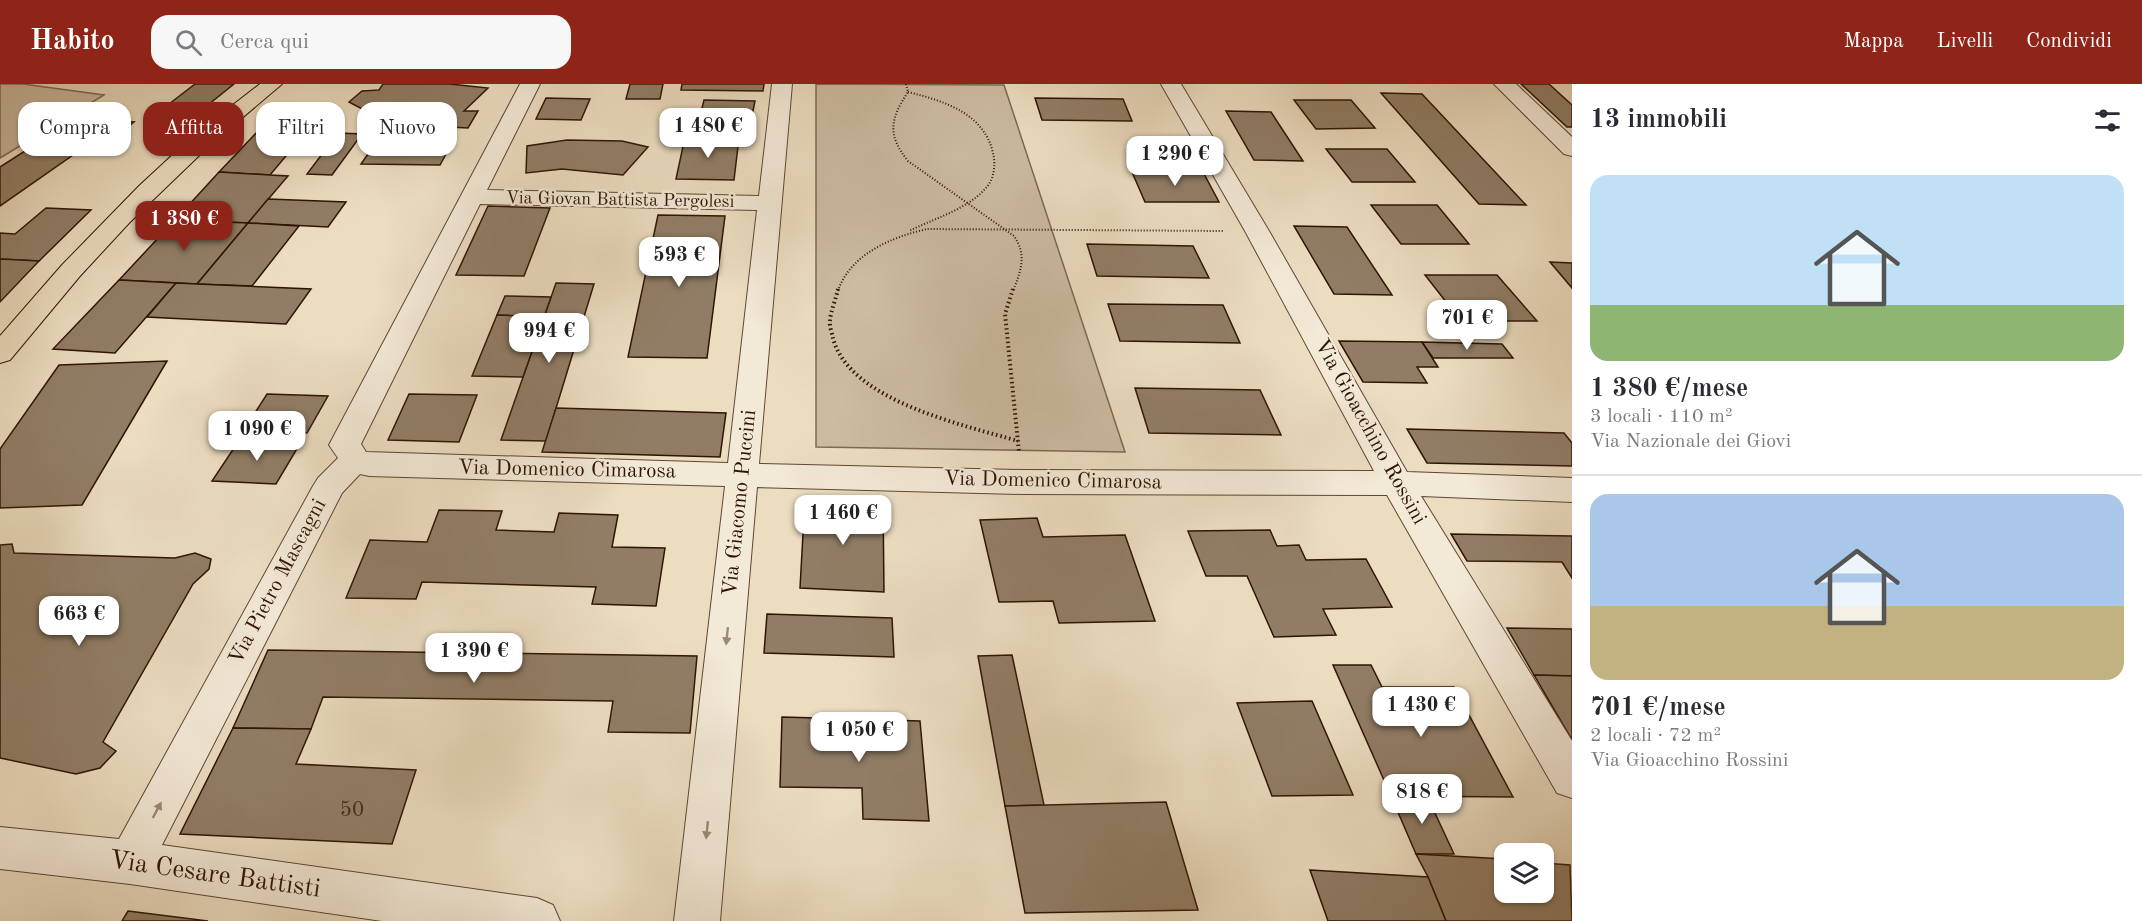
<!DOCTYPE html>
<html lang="it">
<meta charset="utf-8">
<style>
body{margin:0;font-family:"Old Standard TT",serif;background:#f7f7f7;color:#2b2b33;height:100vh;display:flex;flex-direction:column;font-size:22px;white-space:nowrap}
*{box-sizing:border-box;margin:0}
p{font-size:20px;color:#7c7c81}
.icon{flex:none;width:33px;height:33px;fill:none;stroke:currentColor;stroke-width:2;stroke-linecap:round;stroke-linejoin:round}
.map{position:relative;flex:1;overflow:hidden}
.details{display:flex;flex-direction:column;background:#fff;width:570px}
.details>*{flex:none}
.hud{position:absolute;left:18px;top:18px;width:570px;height:54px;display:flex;gap:12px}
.fabs{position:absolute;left:1494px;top:759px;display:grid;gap:12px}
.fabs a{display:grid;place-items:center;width:60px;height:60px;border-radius:12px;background:#fff;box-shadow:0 2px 4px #0004;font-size:30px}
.price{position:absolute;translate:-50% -51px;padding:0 14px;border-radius:12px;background:#fff;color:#222;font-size:20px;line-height:39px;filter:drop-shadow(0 2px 3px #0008)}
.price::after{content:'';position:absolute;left:50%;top:36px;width:18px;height:14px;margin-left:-9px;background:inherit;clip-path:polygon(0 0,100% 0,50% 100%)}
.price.current{background:#8f2418;color:#fff}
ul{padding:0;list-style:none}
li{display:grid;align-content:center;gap:12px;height:318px;padding:0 18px}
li+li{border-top:2px solid #e1e1e2}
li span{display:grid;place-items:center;height:186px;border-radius:18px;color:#555}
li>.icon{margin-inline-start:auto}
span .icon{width:108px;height:108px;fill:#fffc;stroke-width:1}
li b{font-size:26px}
h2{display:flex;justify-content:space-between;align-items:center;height:72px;padding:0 18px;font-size:26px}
.tag{padding:0 21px;border-radius:18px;background:#fff;box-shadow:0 2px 4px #0004;font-size:21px;line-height:54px}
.tag.current{background:#8f2418;color:#fff}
header{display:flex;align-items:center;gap:36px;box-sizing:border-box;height:84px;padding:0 30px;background:#8f2418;color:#fff}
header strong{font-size:28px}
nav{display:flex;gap:33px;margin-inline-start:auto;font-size:21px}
.search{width:420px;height:54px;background:#f7f7f7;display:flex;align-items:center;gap:15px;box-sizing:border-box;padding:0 21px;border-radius:18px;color:#7c7c81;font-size:22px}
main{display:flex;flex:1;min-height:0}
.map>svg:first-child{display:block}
</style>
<header>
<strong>Habito</strong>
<div class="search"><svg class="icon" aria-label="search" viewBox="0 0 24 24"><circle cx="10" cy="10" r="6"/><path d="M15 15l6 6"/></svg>Cerca qui</div>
<nav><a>Mappa</a><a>Livelli</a><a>Condividi</a></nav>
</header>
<main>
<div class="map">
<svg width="1572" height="837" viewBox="0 0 1572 837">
<rect width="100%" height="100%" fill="#ecddc1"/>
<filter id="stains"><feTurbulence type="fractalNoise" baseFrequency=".00333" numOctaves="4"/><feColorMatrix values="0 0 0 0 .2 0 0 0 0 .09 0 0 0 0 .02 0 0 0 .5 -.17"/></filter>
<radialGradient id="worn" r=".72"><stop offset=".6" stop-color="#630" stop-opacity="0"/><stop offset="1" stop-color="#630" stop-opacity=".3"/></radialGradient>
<g fill="#ccbba1" stroke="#7e6852" stroke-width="1.5">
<polygon points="0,0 23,0 104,11 0,74"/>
<polygon points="816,0 1004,1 1125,368 816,363"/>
</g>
<g fill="#917d66" stroke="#2f1404" stroke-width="1.5">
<polygon points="195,0 234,0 194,32 175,36 151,34"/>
<polygon points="383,0 450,0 488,4 464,27 478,27 468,44 408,41 420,25 399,22 392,28 366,27 349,18 362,7 379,6"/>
<polygon points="630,0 663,0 660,15 626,15"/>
<polygon points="682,0 764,0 763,7 681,6"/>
<polygon points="1521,0 1549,0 1572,21 1572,43 1567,43"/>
<polygon points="1381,9 1422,10 1526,121 1479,120"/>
<polygon points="546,14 590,15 581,36 536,35"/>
<polygon points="1035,14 1123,15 1132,37 1042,36"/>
<polygon points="704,16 755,17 751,37 699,36"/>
<polygon points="1294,16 1351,16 1375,44 1316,45"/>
<polygon points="1226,27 1271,28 1303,77 1254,76"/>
<polygon points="75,35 134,38 116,53 99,53 0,122 0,83"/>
<polygon points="260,45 307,47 270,91 219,88"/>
<polygon points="338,49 362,50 332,91 307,90"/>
<polygon points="685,53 739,54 734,96 676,95"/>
<polygon points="567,56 622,57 648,63 623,91 562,85 526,89 527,62"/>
<polygon points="375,60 451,61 440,81 361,80"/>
<polygon points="1326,65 1387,65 1415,98 1352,98"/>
<polygon points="219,88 270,91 288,92 248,139 175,136"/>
<polygon points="1132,88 1203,88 1219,118 1145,118"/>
<polygon points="268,115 346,118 328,143 248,139"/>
<polygon points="1371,121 1437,121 1469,160 1401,160"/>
<polygon points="488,122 550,124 524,192 456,191"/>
<polygon points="46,124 91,126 39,177 0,175 0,149 15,150"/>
<polygon points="658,131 725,132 707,274 628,273"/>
<polygon points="175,136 248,139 197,200 119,196"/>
<polygon points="248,139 299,142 252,202 197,200"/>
<polygon points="1294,142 1347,143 1392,211 1334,210"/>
<polygon points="1087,160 1193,162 1209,194 1097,192"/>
<polygon points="0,175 39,177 0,218"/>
<polygon points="1550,178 1572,179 1572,204"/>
<polygon points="1425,191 1497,191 1537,237 1461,237"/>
<polygon points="119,196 176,199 115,269 53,265"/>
<polygon points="176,199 197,200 311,205 286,240 147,233"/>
<polygon points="556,199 594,200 546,357 501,356"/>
<polygon points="505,212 551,213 544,233 497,231"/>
<polygon points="1108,220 1223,221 1240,259 1120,257"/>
<polygon points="497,231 544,233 523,293 472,292"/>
<polygon points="1339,257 1422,258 1438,283 1417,283 1427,299 1363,298"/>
<polygon points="1422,258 1502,260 1513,274 1433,274"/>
<polygon points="167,277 82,421 0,424 0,365 59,281"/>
<polygon points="1135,304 1260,306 1281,351 1149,349"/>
<polygon points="267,310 328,312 307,349 244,346"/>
<polygon points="409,310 477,311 459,358 388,356"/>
<polygon points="556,324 726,329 720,373 542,368"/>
<polygon points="1407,345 1564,349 1572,359 1572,382 1427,379"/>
<polygon points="240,355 301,358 276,400 212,397"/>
<polygon points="805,414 883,418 884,508 800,504"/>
<polygon points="439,426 502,427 496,446 554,448 559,429 618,431 612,463 665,464 656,522 592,520 596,503 422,498 416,515 346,514 370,456 427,458"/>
<polygon points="1037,434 1043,453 1125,451 1155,537 1059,539 1053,517 999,518 980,436"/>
<polygon points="1270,446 1277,462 1299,461 1306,476 1366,475 1392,523 1323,525 1336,551 1274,553 1247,492 1206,492 1188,447"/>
<polygon points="1451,450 1572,452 1572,494 1562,478 1467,477"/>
<polygon points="12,460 14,469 175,474 195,469 211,475 209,485 193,500 103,658 116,667 100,684 76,690 0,674 0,461"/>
<polygon points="767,530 892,534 894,573 764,569"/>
<polygon points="1507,544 1572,545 1572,592 1534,591"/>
<polygon points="268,566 697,572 690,649 608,648 613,617 323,613 311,645 233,644"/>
<polygon points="1012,571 1044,721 1005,722 978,572"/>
<polygon points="1333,581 1371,581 1382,603 1454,603 1513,713 1391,712"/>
<polygon points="1534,591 1572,592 1572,656"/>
<polygon points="1312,617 1353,711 1272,712 1237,619"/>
<polygon points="782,633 920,637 929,737 863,735 862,704 780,703"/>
<polygon points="233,644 311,645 296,680 416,686 392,760 180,750"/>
<polygon points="1391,712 1427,712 1454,770 1416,770"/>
<polygon points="1166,718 1198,826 1025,829 1005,722"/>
<polygon points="1416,770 1504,775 1504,808 1544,808 1544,779 1570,781 1572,837 1446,837 1428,793"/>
<polygon points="1310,786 1428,793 1446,837 1328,837"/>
<polygon points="128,827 208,837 122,837"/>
</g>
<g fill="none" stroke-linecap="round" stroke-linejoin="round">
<defs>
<g id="minor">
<path d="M 520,0 L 540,0 L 487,106 L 759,112 L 772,0 L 792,0 L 759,380 L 1022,386 L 1374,387 L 1245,147 L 1161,0 L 1181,0 L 1269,147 L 1407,388 L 1572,394 L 1572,418 L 1421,412 L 1572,657 L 1572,714 L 1557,709 L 1387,411 L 1022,410 L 757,403 L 720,837 L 674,837 L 725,402 L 369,392 L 360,390 L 342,409 L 162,761 L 537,814 L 553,821 L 560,837 L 382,837 L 130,800 L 0,785 L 0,743 L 119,755 L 313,402 L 318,394 L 338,374 L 329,361 ZM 480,120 L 757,126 L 728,379 L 366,368 L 361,360 Z"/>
<polygon points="1494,0 1516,0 1572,53 1572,72 1564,70"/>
</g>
<polygon id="major" points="260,0 282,0 209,62 130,138 80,192 10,276 0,279 0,252 62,181 139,102 193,52"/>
</defs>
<use href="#minor" stroke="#5e4633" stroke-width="2"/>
<use href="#major" stroke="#2f1404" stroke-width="2"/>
<g stroke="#2f1404" stroke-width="2" stroke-dasharray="1 2" stroke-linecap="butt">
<path d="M 906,0 L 908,8 C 890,35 887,51 908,77 L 1014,152 C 1027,171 1021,187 1013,207"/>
<path d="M 908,8 C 944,17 984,29 993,69 C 996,81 994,95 986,104 C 968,125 933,135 909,147"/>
<path d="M 838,207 C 850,170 892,153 927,145 L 1223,147"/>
</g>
<g stroke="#2f1404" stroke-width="4" stroke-dasharray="1.5 3" stroke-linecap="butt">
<path d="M 838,205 C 836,215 831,226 830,236 C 829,242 832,249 833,254 C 849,317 964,341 1018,357"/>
<polyline points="1013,205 1005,230 1019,368"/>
</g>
<use href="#minor" fill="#f3e9d7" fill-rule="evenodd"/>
<use href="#major" fill="#ecddc1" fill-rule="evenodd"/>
</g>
<defs><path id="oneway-solid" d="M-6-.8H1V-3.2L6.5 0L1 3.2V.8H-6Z" transform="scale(1.5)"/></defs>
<g fill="#9b8978">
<use href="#oneway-solid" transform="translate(727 552) rotate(96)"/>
<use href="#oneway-solid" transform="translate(157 726) rotate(-62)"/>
<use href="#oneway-solid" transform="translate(707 746) rotate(96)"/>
</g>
<g text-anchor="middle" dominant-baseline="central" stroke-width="5" stroke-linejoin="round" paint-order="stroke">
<g font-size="18" fill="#2f1404" stroke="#f3e9d7">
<text transform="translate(620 116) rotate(1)">Via Giovan Battista Pergolesi</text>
</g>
<g font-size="21" fill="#2f1404" stroke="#f3e9d7">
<text transform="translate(1370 348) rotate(61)">Via Gioacchino Rossini</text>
<text transform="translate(567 386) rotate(1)">Via Domenico Cimarosa</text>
<text transform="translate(1053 397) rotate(1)">Via Domenico Cimarosa</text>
<text transform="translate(740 419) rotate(-84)">Via Giacomo Puccini</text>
<text transform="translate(278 498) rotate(-62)">Via Pietro Mascagni</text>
</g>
<g font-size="21" fill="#482e1c">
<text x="352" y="726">50</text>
</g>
<g font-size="26" fill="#2f1404" stroke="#f3e9d7">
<text transform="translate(215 791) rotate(8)">Via Cesare Battisti</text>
</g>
</g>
<rect width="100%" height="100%" filter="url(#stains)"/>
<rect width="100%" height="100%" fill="url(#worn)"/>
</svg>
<div class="fabs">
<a><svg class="icon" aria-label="layers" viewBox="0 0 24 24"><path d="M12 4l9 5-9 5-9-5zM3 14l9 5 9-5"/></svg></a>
</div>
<b class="price" style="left:708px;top:75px">1 480 €</b>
<b class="price" style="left:1175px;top:103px">1 290 €</b>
<b class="price current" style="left:184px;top:168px">1 380 €</b>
<b class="price" style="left:679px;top:204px">593 €</b>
<b class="price" style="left:1467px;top:267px">701 €</b>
<b class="price" style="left:549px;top:280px">994 €</b>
<b class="price" style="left:257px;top:378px">1 090 €</b>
<b class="price" style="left:843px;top:462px">1 460 €</b>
<b class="price" style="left:79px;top:563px">663 €</b>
<b class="price" style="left:474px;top:600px">1 390 €</b>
<b class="price" style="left:1421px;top:654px">1 430 €</b>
<b class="price" style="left:859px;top:679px">1 050 €</b>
<b class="price" style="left:1422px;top:741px">818 €</b>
<div class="hud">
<a class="tag">Compra</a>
<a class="tag current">Affitta</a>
<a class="tag">Filtri</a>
<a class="tag">Nuovo</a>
</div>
</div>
<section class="details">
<h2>13 immobili<svg class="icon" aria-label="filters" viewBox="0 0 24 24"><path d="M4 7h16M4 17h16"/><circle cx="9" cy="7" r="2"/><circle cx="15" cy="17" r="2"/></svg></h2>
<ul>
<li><span style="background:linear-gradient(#bfe0f5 70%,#8fb573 0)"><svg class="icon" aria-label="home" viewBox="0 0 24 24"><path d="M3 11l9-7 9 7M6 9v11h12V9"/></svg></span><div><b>1 380 €/mese</b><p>3 locali · 110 m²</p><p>Via Nazionale dei Giovi</p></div></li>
<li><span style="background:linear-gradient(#a9c7e8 60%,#c2b280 0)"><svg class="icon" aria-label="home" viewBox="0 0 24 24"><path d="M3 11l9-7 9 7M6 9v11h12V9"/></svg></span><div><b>701 €/mese</b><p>2 locali · 72 m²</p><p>Via Gioacchino Rossini</p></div></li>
</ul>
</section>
</main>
